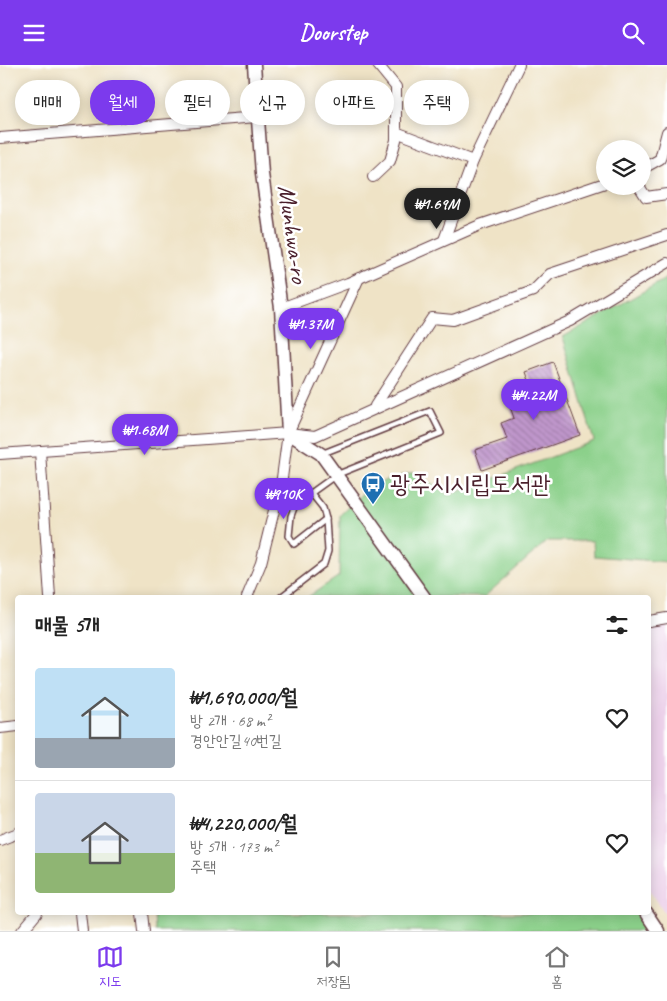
<!DOCTYPE html>
<html lang="ko">
<meta charset="utf-8">
<style>
body{margin:0;font-family:Caveat,"Poor Story",sans-serif;background:#f2f2f2;color:#222;height:100vh;display:flex;flex-direction:column;font-size:19px;white-space:nowrap}
*{box-sizing:border-box;margin:0}
p{font-size:16px;color:#767676}
.icon{flex:none;width:28px;height:28px;fill:none;stroke:currentColor;stroke-width:2;stroke-linecap:round;stroke-linejoin:round}
.map{position:relative;flex:1;overflow:hidden}
.sheet{position:absolute;left:15px;top:530px;width:636px;height:320px;display:flex;flex-direction:column;background:#fff;border-radius:5px;box-shadow:0 2px 12px #0003}
.sheet>*{flex:none}
.guide{position:absolute;left:15px;top:15px;width:638px;height:45px;display:flex;gap:10px}
.buttons{position:absolute;left:596px;top:75px;display:grid;gap:10px}
.buttons a{display:grid;place-items:center;width:55px;height:55px;border-radius:50%;background:#fff;box-shadow:0 2px 12px #0003;font-size:25px}
.price{position:absolute;translate:-50% -42px;padding:0 11px;border-radius:18px;background:#7c3aed;color:#fff;font-size:16px;line-height:32px;filter:drop-shadow(0 1px 2px #0008)}
.price::after{content:'';position:absolute;left:50%;top:30px;width:15px;height:11px;margin-left:-8px;background:inherit;clip-path:polygon(0 0,100% 0,50% 100%)}
.price.active{background:#222;color:#fff}
ul{padding:0;list-style:none}
li{display:flex;align-items:center;gap:15px;height:125px;padding:0 20px}
li+li{border-top:1px solid #e0e0e0}
li span{display:grid;place-items:center;flex:none;width:140px;height:100px;border-radius:5px;color:#555}
li>.icon{margin-inline-start:auto}
span .icon{width:60px;height:60px;fill:#fffc;stroke-width:1}
li b{font-size:21px}
h2{display:flex;justify-content:space-between;align-items:center;height:60px;padding:0 20px;font-size:21px}
.chip{padding:0 18px;border-radius:22px;background:#fff;box-shadow:0 2px 12px #0003;font-size:18px;line-height:45px}
.chip.active{background:#7c3aed;color:#fff}
header{display:flex;justify-content:space-between;align-items:center;height:65px;padding:0 20px;background:#7c3aed;color:#fff;font-size:22px;font-weight:700}
.dock{display:flex;justify-content:space-around;align-items:center;height:70px;border-top:1px solid #e0e0e0;background:#fff;font-size:14px;color:#767676}
.dock a{display:grid;justify-items:center;gap:2px}
.dock .active{color:#7c3aed}
.map>svg:first-child{display:block}
</style>
<header><svg class="icon" aria-label="menu" viewBox="0 0 24 24"><path d="M4 6h16M4 12h16M4 18h16"/></svg>Doorstep<svg class="icon" aria-label="search" viewBox="0 0 24 24"><circle cx="10" cy="10" r="6"/><path d="M15 15l6 6"/></svg></header>
<div class="map">
<svg width="667" height="866" viewBox="0 0 667 866">
<defs>
<pattern id="building-back-hatch" width="6" height="6" patternUnits="userSpaceOnUse" patternTransform="scale(1.25)"><rect width="6" height="6" fill="#c097cc"/><path d="M-1 5l2 2M0 0l6 6M5-1l2 2" fill="none" stroke="#9e7ba6"/></pattern>
</defs>
<rect width="100%" height="100%" fill="#fff"/>
<filter id="ink" filterUnits="userSpaceOnUse"><feTurbulence type="fractalNoise" baseFrequency=".02" numOctaves="2"/><feDisplacementMap in="SourceGraphic" scale="10" xChannelSelector="R" yChannelSelector="G"/><feConvolveMatrix kernelMatrix="1 2 1 2 8 2 1 2 1" color-interpolation-filters="sRGB"/></filter>
<filter id="wash" filterUnits="userSpaceOnUse"><feTurbulence type="fractalNoise" baseFrequency=".0096" numOctaves="4" result="noise"/><feDisplacementMap in="SourceGraphic" scale="20" xChannelSelector="R" yChannelSelector="G"/><feGaussianBlur stdDeviation="1.12" result="paint"/><feColorMatrix in="noise" values="0 0 0 0 0 0 0 0 0 0 0 0 0 0 0 0 0 1.4 0 .05"/><feComposite in="paint" operator="in"/></filter>
<g filter="url(#wash)">
<rect width="100%" height="100%" fill="#efe3c6"/>
<polygon fill="#ecd1ea" points="667,556 667,851 649,824 649,559"/>
<g fill="#8bd08a" stroke="#6a785a">
<polygon points="667,213 667,497 594,491 593,476 547,476 484,532 308,532 339,511 340,450 371,420 413,407 449,430 594,376 563,272"/>
<polygon points="154,848 642,848 655,866 155,866"/>
</g>
<g id="blocks">
<polygon fill="url(#building-back-hatch)" points="553,297 580,370 482,405 475,385 507,374 501,358 514,353 509,339 534,329 526,307"/>
</g>
</g>
<g filter="url(#ink)">
<use href="#blocks" fill-opacity="0" stroke="#633c42" stroke-width="1"/>
<g fill="none" stroke-linecap="round" stroke-linejoin="round">
<defs>
<g id="service">
<polyline points="321,389 430,346 441,368 336,410 311,428 295,440 291,451 289,471 294,479 326,454"/>
<polyline points="281,532 324,499 328,486 326,454 323,443 311,428"/>
</g>
<g id="minor">
<polyline points="396,67 473,96"/>
<polyline points="0,73 257,52"/>
<polyline points="642,104 660,94 667,67"/>
<polyline points="373,112 390,96 396,75 396,22 378,0"/>
<polyline points="639,121 646,132 667,129"/>
<polyline points="444,175 473,96 519,0"/>
<polyline points="281,243 348,218 480,160 605,118"/>
<polyline points="375,341 432,253 453,255 533,226 550,209 667,170"/>
<polyline points="40,386 50,532"/>
<polyline points="0,389 288,368 315,371 570,256 667,198"/>
<polyline points="247,532 261,498 282,413 288,368 359,213"/>
<polyline points="649,556 667,553"/>
<polyline points="0,663 18,661"/>
<polyline points="0,775 18,768"/>
<polyline points="80,848 82,866"/>
<polyline points="142,848 144,866"/>
<polyline points="22,866 37,848"/>
</g>
<g id="tertiary">
<polyline points="254,0 262,109 281,243 288,368 321,389 424,532"/>
<polyline points="646,848 658,866"/>
</g>
</defs>
<use href="#service" stroke="#633c42" stroke-width="8"/>
<use href="#minor" stroke="#633c42" stroke-width="12"/>
<use href="#tertiary" stroke="#633c42" stroke-width="15"/>
<use href="#service" stroke="#fff" stroke-width="5"/>
<use href="#minor" stroke="#fff" stroke-width="10"/>
<use href="#tertiary" stroke="#fff" stroke-width="12"/>
</g>
</g>
<defs>
<symbol id="bus-pin" viewBox="-11 -11 22 30"><path d="M0 17L-7.5 6A9.5 9.5 0 1 1 7.5 6Z" fill="#1f6fb2" stroke="#fff"/><path d="M-5-6H5V4H4V6H2V4H-2V6H-4V4H-5ZM-3.5-4V0h7V-4ZM-3.5 1.2v1.5H-2V1.2ZM2 1.2v1.5H3.5V1.2Z" fill="#fff"/></symbol>
</defs>
<g fill-rule="evenodd">
<use href="#bus-pin" x="359" y="405" width="28" height="38"/>
</g>
<g text-anchor="middle" dominant-baseline="central" stroke-width="5" stroke-linejoin="round" paint-order="stroke">
<g font-size="25" fill="#4a1f2b" stroke="#fff">
<text transform="translate(293 169) rotate(82)">Munhwa-ro</text>
</g>
<g font-size="25" fill="#4a1f2b" stroke="#fff" text-anchor="start">
<text x="390" y="419">광주시시립도서관</text>
</g>
</g>
</svg>
<div class="buttons">
<a><svg class="icon" aria-label="layers" viewBox="0 0 24 24"><path d="M12 4l9 5-9 5-9-5zM3 14l9 5 9-5"/></svg></a>
</div>
<b class="price active" style="left:437px;top:165px">₩1.69M</b>
<b class="price" style="left:311px;top:285px">₩1.37M</b>
<b class="price" style="left:534px;top:356px">₩4.22M</b>
<b class="price" style="left:145px;top:391px">₩1.68M</b>
<b class="price" style="left:284px;top:455px">₩910K</b>
<div class="guide">
<a class="chip">매매</a>
<a class="chip active">월세</a>
<a class="chip">필터</a>
<a class="chip">신규</a>
<a class="chip">아파트</a>
<a class="chip">주택</a>
</div>
<section class="sheet">
<h2>매물 5개<svg class="icon" aria-label="filters" viewBox="0 0 24 24"><path d="M4 7h16M4 17h16"/><circle cx="9" cy="7" r="2"/><circle cx="15" cy="17" r="2"/></svg></h2>
<ul>
<li><span style="background:linear-gradient(#bfe0f5 70%,#9aa5b1 0)"><svg class="icon" aria-label="home" viewBox="0 0 24 24"><path d="M3 11l9-7 9 7M6 9v11h12V9"/></svg></span><div><b>₩1,690,000/월</b><p>방 2개 · 68 m²</p><p>경안안길40번길</p></div><svg class="icon" aria-label="heart" viewBox="0 0 24 24"><path d="M12 20l-8-8c-3-5 5-10 8-4 3-6 11-1 8 4z"/></svg></li>
<li><span style="background:linear-gradient(#c9d6e8 60%,#8fb573 0)"><svg class="icon" aria-label="home" viewBox="0 0 24 24"><path d="M3 11l9-7 9 7M6 9v11h12V9"/></svg></span><div><b>₩4,220,000/월</b><p>방 5개 · 173 m²</p><p>주택</p></div><svg class="icon" aria-label="heart" viewBox="0 0 24 24"><path d="M12 20l-8-8c-3-5 5-10 8-4 3-6 11-1 8 4z"/></svg></li>
</ul>
</section>
</div>
<nav class="dock">
<a class="active"><svg class="icon" aria-label="map" viewBox="0 0 24 24"><path d="M3 6l6-2 6 2 6-2v14l-6 2-6-2-6 2zM9 4v14M15 6v14"/></svg>지도</a>
<a><svg class="icon" aria-label="saved" viewBox="0 0 24 24"><path d="M7 4h10v16l-5-4-5 4z"/></svg>저장됨</a>
<a><svg class="icon" aria-label="home" viewBox="0 0 24 24"><path d="M3 11l9-7 9 7M6 9v11h12V9"/></svg>홈</a>
</nav>
